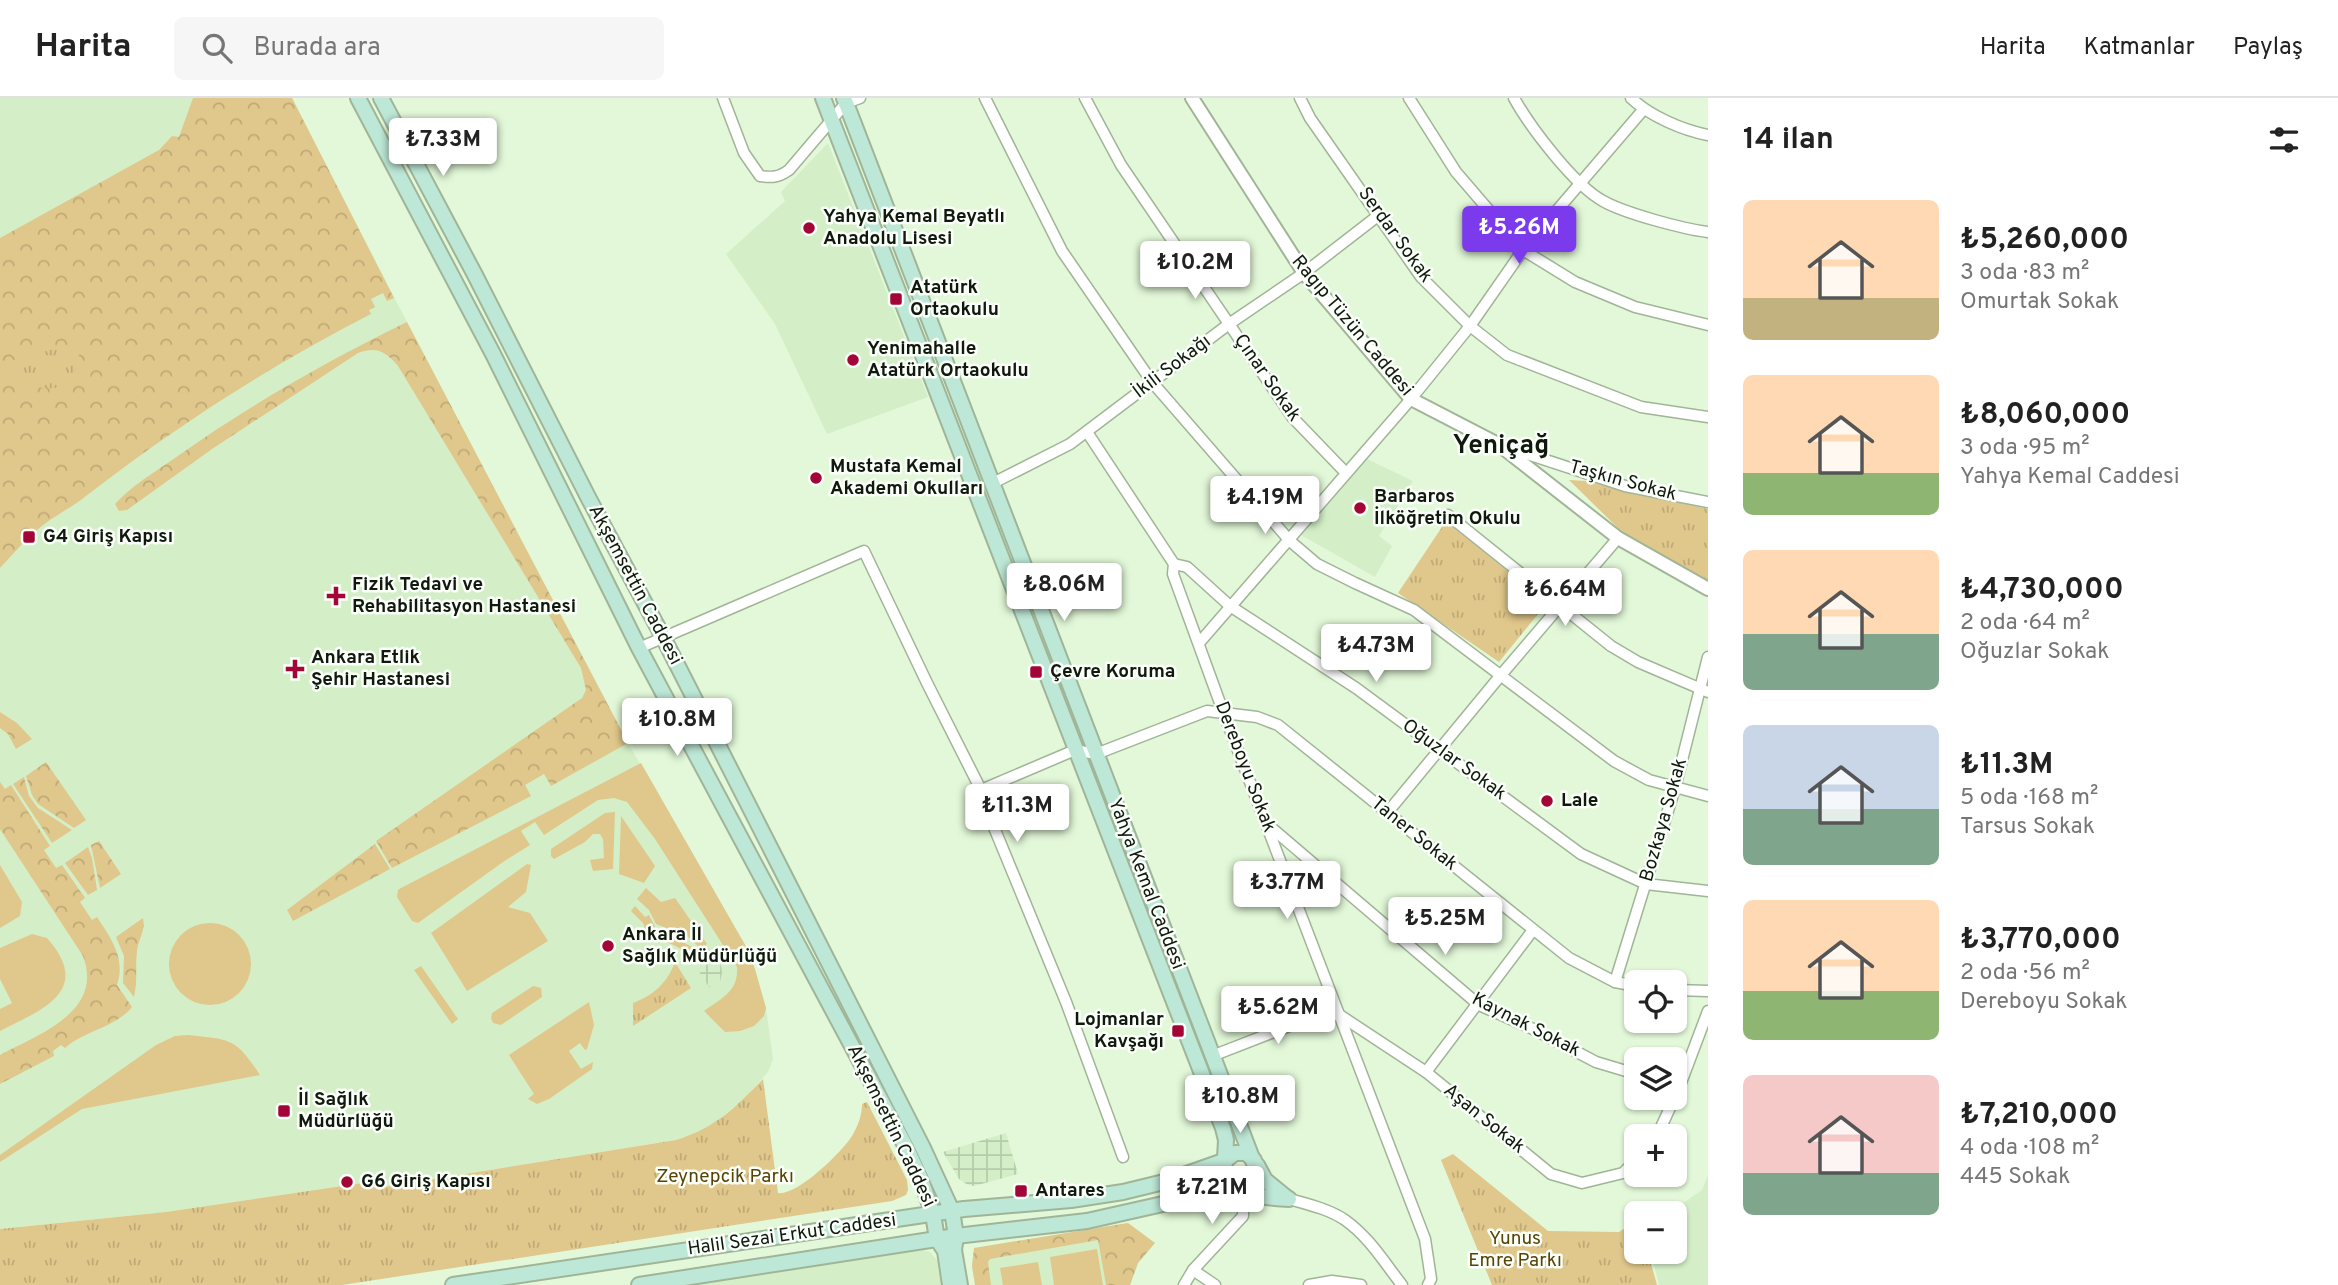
<!DOCTYPE html>
<html lang="tr">
<meta charset="utf-8">
<style>
body{margin:0;font-family:Overpass,sans-serif;background:#f6f6f6;color:#222;height:100vh;display:flex;flex-direction:column;font-size:26px;white-space:nowrap}
*{box-sizing:border-box;margin:0}
p{font-size:23px;color:#767676}
.icon{flex:none;width:38px;height:38px;fill:none;stroke:currentColor;stroke-width:2;stroke-linecap:round;stroke-linejoin:round}
.map{position:relative;flex:1;overflow:hidden}
.sheet{display:flex;flex-direction:column;background:#fff;width:630px}
.sheet>*{flex:none}
.fabs{position:absolute;left:1624px;top:872px;display:grid;gap:14px}
.fabs a{display:grid;place-items:center;width:63px;height:63px;border-radius:10px;background:#fff;box-shadow:0 2px 5px #0004;font-size:35px}
.price{position:absolute;translate:-50% -60px;padding:0 16px;border-radius:7px;background:#fff;color:#222;font-size:23px;line-height:46px;filter:drop-shadow(0 2px 4px #0008)}
.price::after{content:'';position:absolute;left:50%;top:42px;width:21px;height:16px;margin-left:-10px;background:inherit;clip-path:polygon(0 0,100% 0,50% 100%)}
.price.selected{background:#7c3aed;color:#fff}
ul{padding:0;list-style:none}
li{display:flex;align-items:center;gap:21px;height:175px;padding:0 35px}
li span{display:grid;place-items:center;flex:none;width:196px;height:140px;border-radius:10px;color:#555}
li>.icon{margin-inline-start:auto}
span .icon{width:84px;height:84px;fill:#fffc;stroke-width:1}
li b{font-size:30px}
h2{display:flex;justify-content:space-between;align-items:center;height:84px;padding:0 35px;font-size:30px}
header{display:flex;align-items:center;gap:42px;box-sizing:border-box;height:98px;padding:0 35px;background:#fff;border-bottom:2px solid #e0e0e0}
header strong{font-size:33px}
nav{display:flex;gap:38px;margin-inline-start:auto;font-size:24px}
.search{width:490px;height:63px;background:#f6f6f6;display:flex;align-items:center;gap:18px;box-sizing:border-box;padding:0 24px;border-radius:10px;color:#767676;font-size:26px}
main{display:flex;flex:1;min-height:0}
.map>svg:first-child{display:block}
</style>
<header>
<strong>Harita</strong>
<div class="search"><svg class="icon" aria-label="search" viewBox="0 0 24 24"><circle cx="10" cy="10" r="6"/><path d="M15 15l6 6"/></svg>Burada ara</div>
<nav><a>Harita</a><a>Katmanlar</a><a>Paylaş</a></nav>
</header>
<main>
<div class="map">
<svg width="1708" height="1187" viewBox="0 0 1708 1187">
<defs>
<pattern id="industrial-grid" width="8" height="8" patternUnits="userSpaceOnUse" patternTransform="scale(1.75)"><rect width="8" height="8" fill="#d4efc8"/><path d="M0 4h8M4 0v8" fill="none" stroke="#b5ccab"/></pattern>
<pattern id="forest-crowns" width="20" height="18" patternUnits="userSpaceOnUse" patternTransform="scale(1.75)"><rect width="20" height="18" fill="#e0c78b"/><path d="M2 6a3 3 0 1 1 6 0M12 15a3 3 0 1 1 6 0" fill="none" stroke="#bfaa77"/></pattern>
<pattern id="park-tufts" width="24" height="20" patternUnits="userSpaceOnUse" patternTransform="scale(1.75)"><rect width="24" height="20" fill="#e0c78b"/><path d="M3 7l-1-3M5 7V3M7 7l1-3M15 17l-1-3M17 17v-4M19 17l1-3" fill="none" stroke="#bfaa77"/></pattern>
</defs>
<rect width="100%" height="100%" fill="#e2f8d8"/>
<g fill="#d4efc8">
<polygon points="0,0 292,0 396,203 628,645 748,852 766,910 773,961 768,974 746,999 712,1027 700,1035 676,1042 377,1090 375,1083 166,1114 0,1131"/>
<polygon points="828,45 928,299 827,336 775,226 726,156 785,103 781,94"/>
<polygon points="1365,360 1413,383 1379,438 1392,448 1375,479 1301,437"/>
<polygon points="1708,1077 1708,1187 1659,1187 1653,1163 1666,1158 1664,1153 1675,1153 1675,1115 1669,1115 1702,1092"/>
<polygon points="1128,1125 1155,1145 1138,1165 1130,1187 975,1187 972,1168 974,1150"/>
<polygon points="923,1152 930,1154 937,1162 941,1187 694,1187"/>
</g>
<g fill="url(#industrial-grid)">
<polygon points="710,853 721,868 722,874 720,884 709,889 693,864"/>
<polygon points="1006,1035 1018,1076 974,1088 968,1087 959,1081 943,1054"/>
</g>
<g fill="#e0c78b">
<path d="M 641,665 L 748,852 L 755,871 L 766,910 L 764,918 L 754,928 L 740,933 L 725,934 L 704,913 C 721,901 739,893 737,869 L 655,741 L 627,704 L 614,700 L 598,702 L 544,737 L 535,724 L 521,733 L 530,747 L 503,764 L 418,825 L 412,823 L 397,799 L 398,792 L 401,790 Z"/>
<polygon points="615,714 613,771 593,773 590,762 604,760 603,741 600,736 593,736 585,744 554,761 551,758 551,751 605,715"/>
<polygon points="621,718 655,768 644,785 619,776"/>
<polygon points="527,766 531,767 526,794 508,809 530,815 548,843 467,893 431,835"/>
<polygon points="0,767 22,804 20,818 0,830"/>
<polygon points="646,790 661,804 675,800 707,846 705,848 699,849 687,838 656,826 649,812 637,801"/>
<path d="M 635,808 L 645,819 L 649,817 L 657,833 L 680,839 L 680,842 C 690,848 696,853 708,850 L 710,853 L 693,864 C 683,847 665,844 647,837 L 643,825 L 631,813 Z"/>
<circle cx="210" cy="866" r="41"/>
<path d="M 32,836 L 47,840 C 94,893 41,912 0,933 L 0,911 L 12,905 L 0,881 L 0,850 Z"/>
<polygon points="421,868 458,921 452,926 414,872"/>
<polygon points="533,888 541,890 542,899 501,927 493,925 491,920 492,915"/>
<polygon points="589,904 594,927 587,951 585,952 580,945 569,953 581,971 593,964 592,971 549,1001 537,1006 528,1001 534,996 509,957"/>
<path d="M 188,937 C 231,942 235,939 260,977 L 82,1011 L 0,1064 L 0,1057 L 156,947 L 175,938 Z"/>
<polygon points="1097,1151 1103,1187 1054,1187 1050,1159"/>
<polygon points="1038,1164 1042,1187 1003,1187 1000,1170"/>
</g>
<g fill="url(#forest-crowns)">
<path d="M 193,0 L 292,0 L 394,200 L 387,203 L 383,195 L 371,201 L 375,209 L 369,212 L 371,216 C 271,267 175,329 86,398 C 70,411 49,420 34,435 L 30,433 L 22,440 L 23,445 L 0,470 L 0,140 L 159,52 L 172,38 L 179,39 Z"/>
<path d="M 407,224 L 628,645 L 551,688 L 544,676 L 525,687 L 531,698 L 392,770 L 376,743 L 582,600 L 586,592 L 581,570 L 398,268 C 386,254 377,248 358,255 L 212,351 L 127,412 L 119,413 L 115,406 C 131,388 155,374 175,360 C 248,308 327,263 407,224 Z"/>
<polygon points="0,614 17,625 32,641 16,651 8,636 0,630"/>
<polygon points="46,664 86,722 74,730 38,706 32,697 26,678"/>
<polygon points="24,679 29,698 38,710 72,732 52,745 13,686"/>
<path d="M 0,684 L 5,691 L 11,687 L 50,748 L 44,752 L 56,770 L 62,767 L 85,800 L 80,804 L 92,822 L 97,819 C 111,840 126,861 117,887 L 132,909 C 115,930 85,932 65,950 L 61,947 L 53,953 L 54,958 L 0,986 L 0,957 C 39,936 104,914 83,858 L 0,731 Z"/>
<polygon points="99,743 121,776 100,790 91,747"/>
<polygon points="375,746 390,771 293,823 287,812"/>
<polygon points="88,749 92,760 97,792 88,797 65,765"/>
<path d="M 143,820 C 146,832 138,842 137,853 C 135,869 138,883 134,899 L 123,885 L 124,858 L 116,839 Z"/>
<polygon points="1128,1125 1155,1145 1138,1165 1130,1187 1106,1187 1098,1142 990,1161 988,1164 991,1187 975,1187 972,1168 974,1150"/>
</g>
<g fill="url(#park-tufts)">
<path d="M 72,246 L 79,246 L 81,248 C 79,257 77,268 74,276 C 62,303 20,284 0,279 L 0,268 L 4,265 Z"/>
<polygon points="1569,382 1586,383 1708,411 1708,485 1625,437"/>
<polygon points="1446,423 1547,505 1499,564 1398,495"/>
<path d="M 675,864 L 691,890 L 633,928 L 633,905 C 654,897 667,885 675,864 Z"/>
<path d="M 763,981 L 778,1095 C 797,1098 842,1054 852,1038 C 858,1028 862,1017 862,1006 L 867,1004 L 907,1082 L 908,1092 L 906,1097 L 892,1103 L 342,1187 L 0,1187 L 0,1131 L 166,1114 L 376,1083 L 377,1090 L 676,1042 C 715,1030 735,1010 763,981 Z"/>
<polygon points="1453,1056 1548,1133 1619,1134 1636,1123 1636,1153 1664,1154 1650,1162 1657,1187 1492,1187 1441,1062"/>
</g>
<g fill="none" stroke-linecap="round" stroke-linejoin="round">
<defs>
<g id="minor">
<path d="M 723,0 L 744,55 L 760,78 C 773,80 779,79 789,72 L 846,5 L 860,0"/>
<polyline points="985,0 1062,153 1152,284 1290,443 1317,466 1355,485 1414,512 1614,663 1649,682 1708,698"/>
<polyline points="1085,0 1121,67 1293,320 1346,375"/>
<polyline points="1300,0 1310,20 1421,179 1470,228 1507,257 1641,309 1708,319"/>
<polyline points="1409,0 1456,74 1523,152 1575,184 1635,209 1708,227"/>
<path d="M 1514,0 C 1530,29 1574,87 1603,103 C 1624,115 1683,131 1708,134"/>
<path d="M 1631,0 C 1650,18 1682,32 1708,37"/>
<polyline points="1087,334 1174,466 1187,469 1230,508 1356,590 1581,756 1646,786 1708,793"/>
<polyline points="1506,349 1625,388 1708,404"/>
<polyline points="991,386 1070,346 1229,226 1304,175 1379,117"/>
<polyline points="1448,417 1611,548 1638,564 1708,594"/>
<polyline points="1174,466 1173,476 1224,616 1425,1141 1431,1181 1428,1187"/>
<polyline points="1199,545 1411,301 1470,228 1523,152 1643,12"/>
<polyline points="639,550 864,453 927,585 981,692 991,722 1066,904 1123,1059"/>
<polyline points="981,692 1075,652 1096,656 1207,613 1257,619 1278,627 1569,860 1615,884 1636,888"/>
<polyline points="1387,715 1501,577 1618,440"/>
<polyline points="1267,726 1479,907 1531,930 1596,964 1636,976"/>
<polyline points="1615,884 1675,690 1708,559"/>
<polyline points="1675,892 1708,893"/>
<polyline points="1212,958 1297,925 1338,916 1426,974 1551,1076 1582,1085 1623,1075 1636,1062"/>
<polyline points="1426,974 1533,832"/>
<polyline points="1657,1038 1679,990 1708,913"/>
<path d="M 1289,1101 C 1307,1106 1329,1111 1345,1122 C 1369,1139 1384,1164 1402,1187"/>
<polyline points="1193,1172 1215,1187"/>
<polyline points="1184,1187 1193,1172 1243,1118 1243,1106 1239,1088"/>
<polyline points="1309,1187 1332,1183 1361,1187"/>
</g>
<polyline id="tertiary" points="1192,0 1304,175 1411,301 1498,346 1618,440 1708,491"/>
<g id="secondary">
<polyline points="358,0 493,256 639,550 906,1049 920,1079 933,1116 937,1141 945,1153 950,1187"/>
<polyline points="381,0 475,177 589,401 663,539 923,1050 952,1113 956,1138 954,1152 960,1187"/>
<path d="M 823,0 C 956,343 1088,687 1223,1030 L 1226,1042 L 1224,1078 L 1227,1082 L 1237,1088"/>
<polyline points="1257,1067 1265,1082 1287,1100"/>
<path d="M 1243,1088 C 1255,1100 1272,1100 1289,1101"/>
<polyline points="453,1187 964,1111 1071,1102 1123,1094 1164,1084 1226,1062 1235,1055 1246,1055 1254,1062"/>
<polyline points="639,1187 956,1138 1087,1123 1243,1088 1252,1083 1257,1073 844,0"/>
</g>
</defs>
<use href="#minor" stroke="#a0b597" stroke-width="13"/>
<use href="#tertiary" stroke="#a0b597" stroke-width="16"/>
<use href="#secondary" stroke="#a0b597" stroke-width="18"/>
<use href="#minor" stroke="#fff" stroke-width="10"/>
<use href="#tertiary" stroke="#fff" stroke-width="12"/>
<use href="#secondary" stroke="#bde7d6" stroke-width="14"/>
</g>
<g fill="#a30636" stroke="#fafff9" stroke-width="2.5">
<circle cx="809" cy="130" r="7"/>
<rect x="889" y="194" width="14" height="14" rx="3.5"/>
<circle cx="853" cy="262" r="7"/>
<circle cx="816" cy="380" r="7"/>
<circle cx="1360" cy="410" r="7"/>
<rect x="22" y="432" width="14" height="14" rx="3.5"/>
<path d="M332.5 487.5h7v7h7v7h-7v7h-7v-7h-7v-7h7z"/>
<path d="M291.5 560.5h7v7h7v7h-7v7h-7v-7h-7v-7h7z"/>
<rect x="1029" y="567" width="14" height="14" rx="3.5"/>
<circle cx="1547" cy="703" r="7"/>
<circle cx="608" cy="848" r="7"/>
<rect x="1171" y="926" width="14" height="14" rx="3.5"/>
<rect x="277" y="1006" width="14" height="14" rx="3.5"/>
<circle cx="347" cy="1084" r="7"/>
<rect x="1014" y="1086" width="14" height="14" rx="3.5"/>
</g>
<g text-anchor="middle" dominant-baseline="central" stroke-width="5" stroke-linejoin="round" paint-order="stroke">
<g font-size="19" font-weight="bold" fill="#11190e" stroke="#fafff9" text-anchor="start">
<text x="823" y="119">Yahya Kemal Beyatlı<tspan x="823" dy="22">Anadolu Lisesi</tspan></text>
<text x="910" y="190">Atatürk<tspan x="910" dy="22">Ortaokulu</tspan></text>
<text x="867" y="251">Yenimahalle<tspan x="867" dy="22">Atatürk Ortaokulu</tspan></text>
<text x="830" y="369">Mustafa Kemal<tspan x="830" dy="22">Akademi Okulları</tspan></text>
<text x="1374" y="399">Barbaros<tspan x="1374" dy="22">İlköğretim Okulu</tspan></text>
<text x="43" y="439">G4 Giriş Kapısı</text>
<text x="352" y="487">Fizik Tedavi ve<tspan x="352" dy="22">Rehabilitasyon Hastanesi</tspan></text>
<text x="311" y="560">Ankara Etlik<tspan x="311" dy="22">Şehir Hastanesi</tspan></text>
<text x="1050" y="574">Çevre Koruma</text>
<text x="1561" y="703">Lale</text>
<text x="622" y="837">Ankara İl<tspan x="622" dy="22">Sağlık Müdürlüğü</tspan></text>
<text x="1164" y="922" text-anchor="end">Lojmanlar<tspan x="1164" dy="22">Kavşağı</tspan></text>
<text x="298" y="1002">İl Sağlık<tspan x="298" dy="22">Müdürlüğü</tspan></text>
<text x="361" y="1084">G6 Giriş Kapısı</text>
<text x="1035" y="1093">Antares</text>
</g>
<g font-size="19" fill="#11190e" stroke="#fafff9">
<text transform="translate(1395 137) rotate(54)">Serdar Sokak</text>
<text transform="translate(1352 228) rotate(50)">Ragıp Tüzün Caddesi</text>
<text transform="translate(1172 269) rotate(-37)">İkili Sokağı</text>
<text transform="translate(1267 280) rotate(55)">Çınar Sokak</text>
<text transform="translate(1623 383) rotate(15)">Taşkın Sokak</text>
<text transform="translate(635 487) rotate(62)">Akşemsettin Caddesi</text>
<text transform="translate(1454 662) rotate(36)">Oğuzlar Sokak</text>
<text transform="translate(1245 669) rotate(69)">Dereboyu Sokak</text>
<text transform="translate(1664 722) rotate(-74)">Bozkaya Sokak</text>
<text transform="translate(1414 736) rotate(39)">Taner Sokak</text>
<text transform="translate(1146 786) rotate(69)">Yahya Kemal Caddesi</text>
<text transform="translate(1526 927) rotate(27)">Kaynak Sokak</text>
<text transform="translate(1484 1021) rotate(39)">Aşan Sokak</text>
<text transform="translate(891 1028) rotate(64)">Akşemsettin Caddesi</text>
<text transform="translate(792 1137) rotate(-8)">Halil Sezai Erkut Caddesi</text>
</g>
<g font-size="19" fill="#584304" stroke="#fafff9">
<text x="725" y="1079">Zeynepcik Parkı</text>
<text x="1515" y="1141">Yunus<tspan x="1515" dy="22">Emre Parkı</tspan></text>
</g>
<g font-size="26" font-weight="bold" fill="#11190e" stroke="#fafff9">
<text x="1501" y="348">Yeniçağ</text>
</g>
</g>
</svg>
<div class="fabs">
<a><svg class="icon" aria-label="locate" viewBox="0 0 24 24"><circle cx="12" cy="12" r="6"/><path d="M12 2v4M12 18v4M2 12h4M18 12h4"/></svg></a>
<a><svg class="icon" aria-label="layers" viewBox="0 0 24 24"><path d="M12 4l9 5-9 5-9-5zM3 14l9 5 9-5"/></svg></a>
<a>+</a>
<a>−</a>
</div>
<b class="price" style="left:443px;top:80px">₺7.33M</b>
<b class="price selected" style="left:1519px;top:168px">₺5.26M</b>
<b class="price" style="left:1195px;top:203px">₺10.2M</b>
<b class="price" style="left:1265px;top:438px">₺4.19M</b>
<b class="price" style="left:1064px;top:525px">₺8.06M</b>
<b class="price" style="left:1565px;top:530px">₺6.64M</b>
<b class="price" style="left:1376px;top:586px">₺4.73M</b>
<b class="price" style="left:677px;top:660px">₺10.8M</b>
<b class="price" style="left:1017px;top:746px">₺11.3M</b>
<b class="price" style="left:1287px;top:823px">₺3.77M</b>
<b class="price" style="left:1445px;top:859px">₺5.25M</b>
<b class="price" style="left:1278px;top:948px">₺5.62M</b>
<b class="price" style="left:1240px;top:1037px">₺10.8M</b>
<b class="price" style="left:1212px;top:1128px">₺7.21M</b>
</div>
<section class="sheet">
<h2>14 ilan<svg class="icon" aria-label="filters" viewBox="0 0 24 24"><path d="M4 7h16M4 17h16"/><circle cx="9" cy="7" r="2"/><circle cx="15" cy="17" r="2"/></svg></h2>
<ul>
<li><span style="background:linear-gradient(#ffd9b3 70%,#c2b280 0)"><svg class="icon" aria-label="home" viewBox="0 0 24 24"><path d="M3 11l9-7 9 7M6 9v11h12V9"/></svg></span><div><b>₺5,260,000</b><p>3 oda · 83 m²</p><p>Omurtak Sokak</p></div></li>
<li><span style="background:linear-gradient(#ffd9b3 70%,#8fb573 0)"><svg class="icon" aria-label="home" viewBox="0 0 24 24"><path d="M3 11l9-7 9 7M6 9v11h12V9"/></svg></span><div><b>₺8,060,000</b><p>3 oda · 95 m²</p><p>Yahya Kemal Caddesi</p></div></li>
<li><span style="background:linear-gradient(#ffd9b3 60%,#7fa58c 0)"><svg class="icon" aria-label="home" viewBox="0 0 24 24"><path d="M3 11l9-7 9 7M6 9v11h12V9"/></svg></span><div><b>₺4,730,000</b><p>2 oda · 64 m²</p><p>Oğuzlar Sokak</p></div></li>
<li><span style="background:linear-gradient(#c9d6e8 60%,#7fa58c 0)"><svg class="icon" aria-label="home" viewBox="0 0 24 24"><path d="M3 11l9-7 9 7M6 9v11h12V9"/></svg></span><div><b>₺11.3M</b><p>5 oda · 168 m²</p><p>Tarsus Sokak</p></div></li>
<li><span style="background:linear-gradient(#ffd9b3 65%,#8fb573 0)"><svg class="icon" aria-label="home" viewBox="0 0 24 24"><path d="M3 11l9-7 9 7M6 9v11h12V9"/></svg></span><div><b>₺3,770,000</b><p>2 oda · 56 m²</p><p>Dereboyu Sokak</p></div></li>
<li><span style="background:linear-gradient(#f6c9c9 70%,#7fa58c 0)"><svg class="icon" aria-label="home" viewBox="0 0 24 24"><path d="M3 11l9-7 9 7M6 9v11h12V9"/></svg></span><div><b>₺7,210,000</b><p>4 oda · 108 m²</p><p>445 Sokak</p></div></li>
</ul>
</section>
</main>
